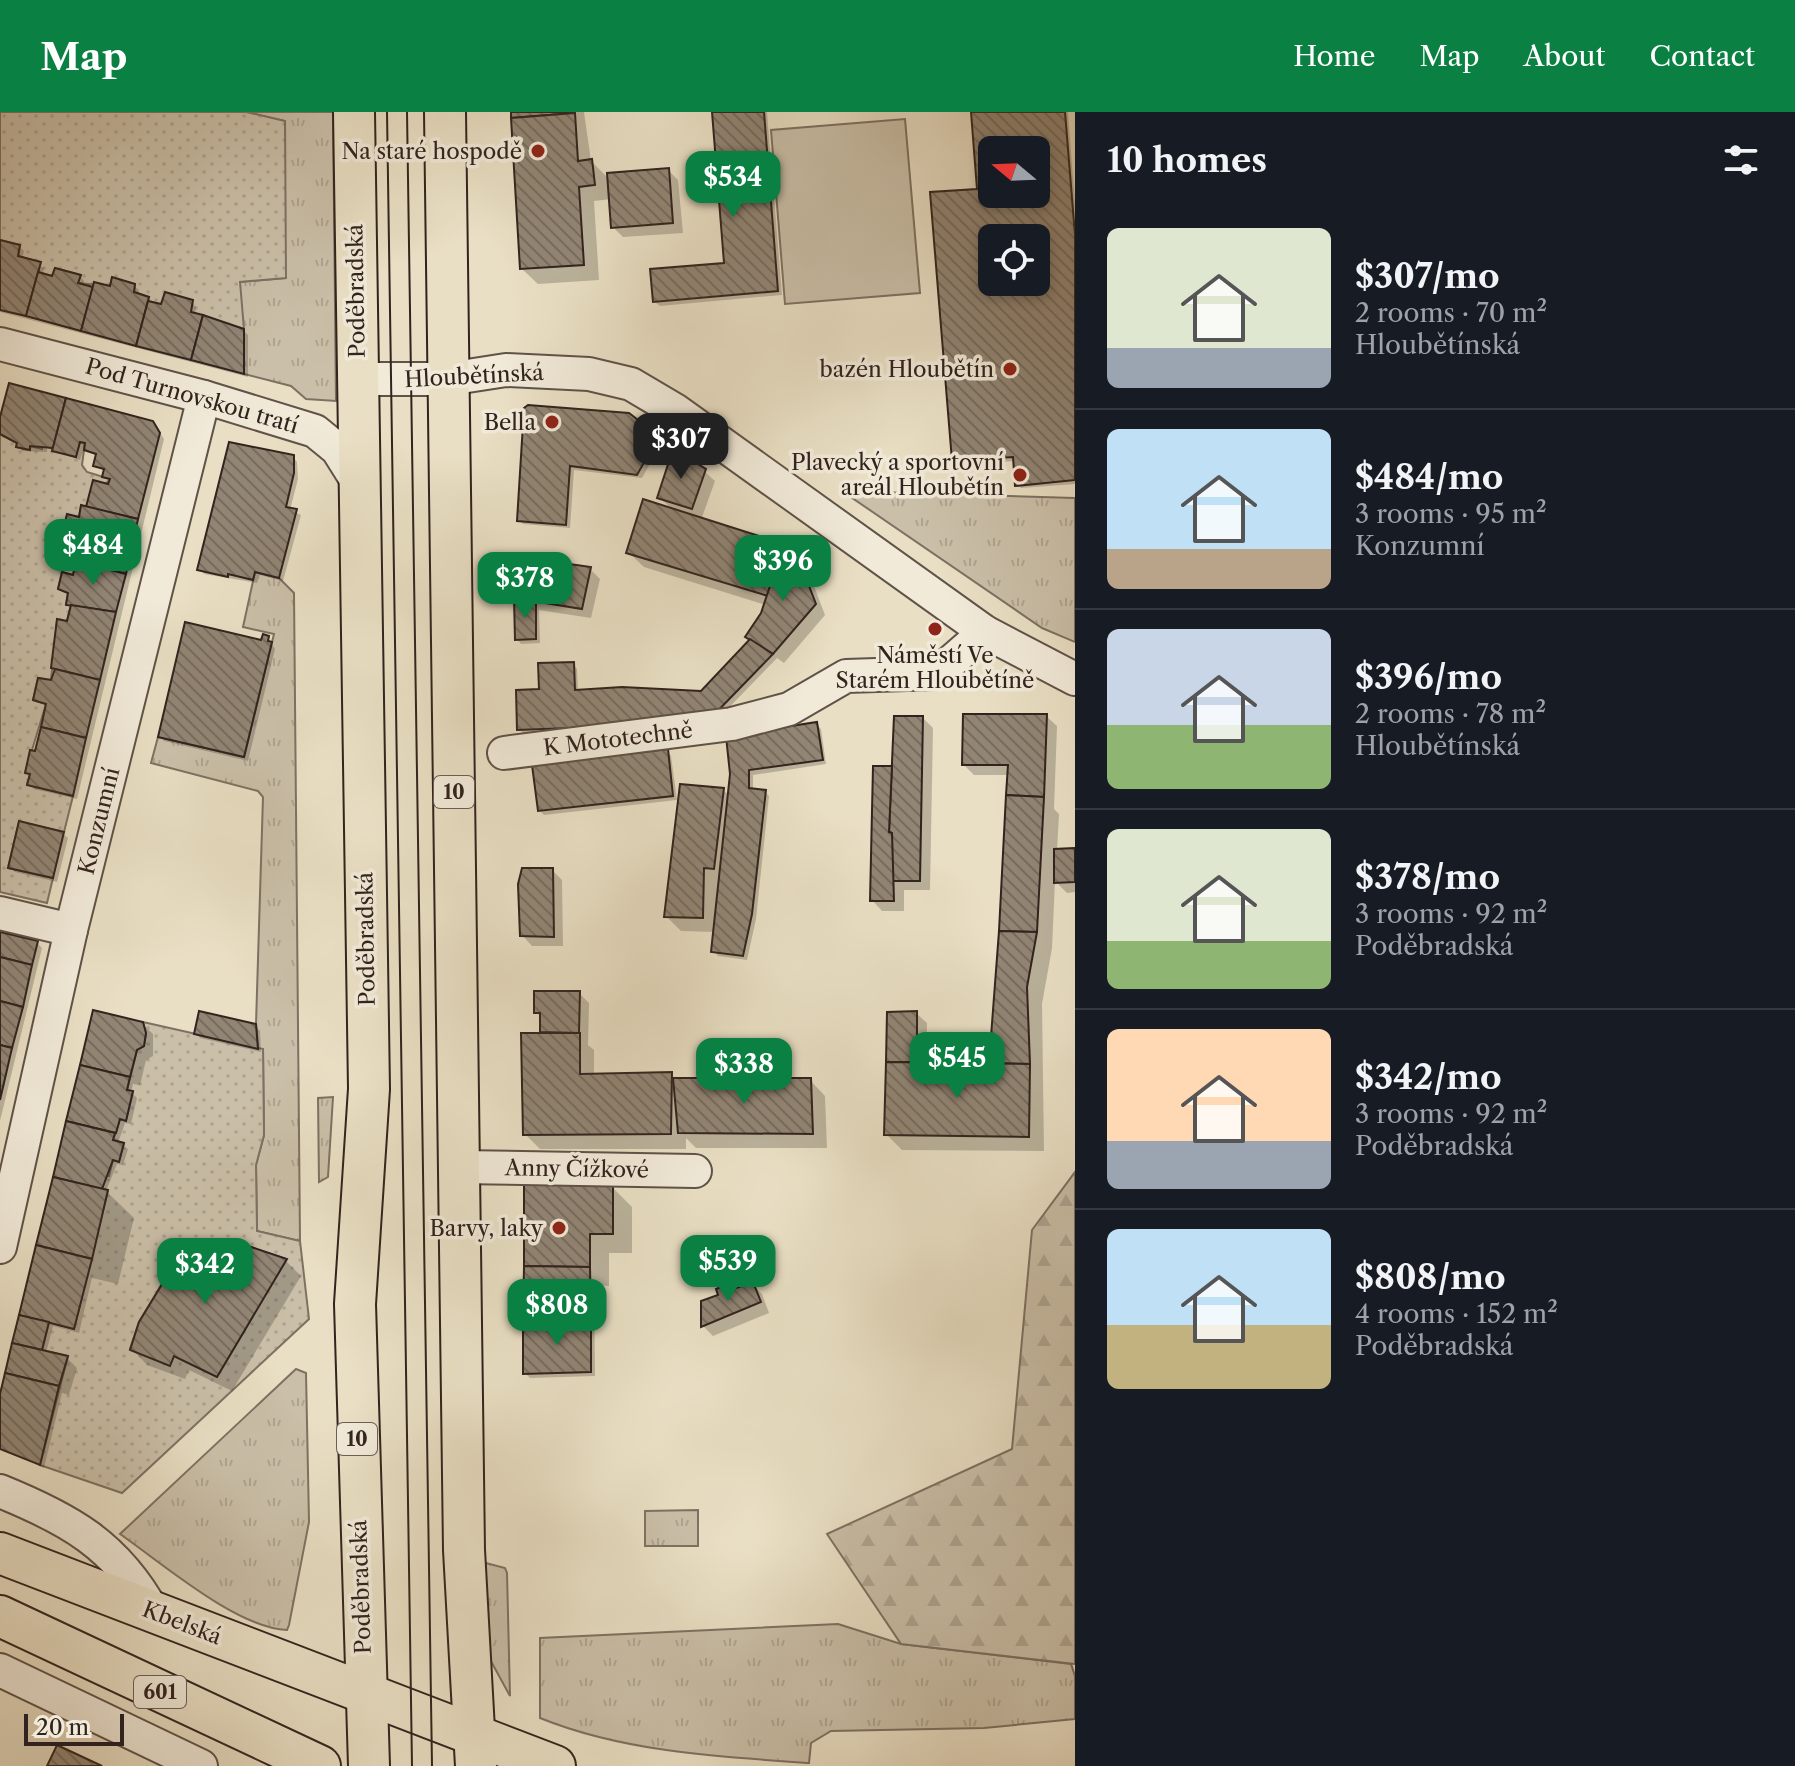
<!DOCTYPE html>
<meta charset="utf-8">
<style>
body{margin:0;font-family:"Libre Caslon Text",serif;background:#242831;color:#f1f3f6;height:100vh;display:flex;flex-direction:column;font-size:30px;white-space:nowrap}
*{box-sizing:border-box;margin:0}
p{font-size:26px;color:#9ea1a6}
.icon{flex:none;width:44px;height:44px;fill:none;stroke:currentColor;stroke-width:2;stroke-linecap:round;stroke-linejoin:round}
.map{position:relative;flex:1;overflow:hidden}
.drawer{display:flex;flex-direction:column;background:#171b24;width:720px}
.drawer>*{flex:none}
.needle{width:52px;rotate:289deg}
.tools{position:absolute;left:978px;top:24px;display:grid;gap:16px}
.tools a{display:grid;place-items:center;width:72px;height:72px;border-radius:12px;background:#171b24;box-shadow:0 4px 12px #0003;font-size:40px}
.scale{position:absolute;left:24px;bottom:20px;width:100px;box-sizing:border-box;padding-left:8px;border:4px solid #32231e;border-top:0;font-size:22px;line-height:28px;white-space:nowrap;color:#32231e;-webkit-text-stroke:6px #f1ead9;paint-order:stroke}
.price{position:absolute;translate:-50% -68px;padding:0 18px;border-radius:16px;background:#0b8043;color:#fff;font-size:26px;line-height:52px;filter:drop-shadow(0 2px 4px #0008)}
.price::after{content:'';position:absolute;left:50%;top:48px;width:24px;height:18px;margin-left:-12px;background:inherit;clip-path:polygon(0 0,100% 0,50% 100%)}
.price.active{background:#222;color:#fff}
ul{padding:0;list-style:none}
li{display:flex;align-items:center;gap:24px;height:200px;padding:0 32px}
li+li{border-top:2px solid #363941}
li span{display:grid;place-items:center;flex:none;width:224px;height:160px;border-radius:12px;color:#555}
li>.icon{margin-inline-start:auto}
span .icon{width:96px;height:96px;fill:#fffc;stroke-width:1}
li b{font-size:34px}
h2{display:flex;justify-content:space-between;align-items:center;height:96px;padding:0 32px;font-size:34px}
header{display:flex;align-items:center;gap:48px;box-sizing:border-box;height:112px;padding:0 40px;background:#0b8043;color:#fff}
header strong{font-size:38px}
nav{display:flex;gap:44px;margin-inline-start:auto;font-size:28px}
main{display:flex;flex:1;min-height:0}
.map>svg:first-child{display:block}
</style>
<header>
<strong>Map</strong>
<nav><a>Home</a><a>Map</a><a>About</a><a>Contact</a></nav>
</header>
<main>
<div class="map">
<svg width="1075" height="1654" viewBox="0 0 1075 1654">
<defs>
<pattern id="grass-tufts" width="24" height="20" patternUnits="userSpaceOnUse" patternTransform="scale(2)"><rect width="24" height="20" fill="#cabfa8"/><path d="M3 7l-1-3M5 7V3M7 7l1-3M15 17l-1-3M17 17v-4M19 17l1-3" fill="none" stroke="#aea490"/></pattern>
<pattern id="forest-firs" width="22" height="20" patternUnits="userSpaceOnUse" patternTransform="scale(2)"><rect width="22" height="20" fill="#cabfa8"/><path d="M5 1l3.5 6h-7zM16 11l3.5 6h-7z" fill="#aea490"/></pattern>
<pattern id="garden-dots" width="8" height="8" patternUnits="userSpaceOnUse" patternTransform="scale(2)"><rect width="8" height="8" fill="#cabfa8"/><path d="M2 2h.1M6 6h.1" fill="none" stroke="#aea490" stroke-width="1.8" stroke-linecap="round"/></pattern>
<pattern id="building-back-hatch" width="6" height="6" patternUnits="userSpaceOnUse" patternTransform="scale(2)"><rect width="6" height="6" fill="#918574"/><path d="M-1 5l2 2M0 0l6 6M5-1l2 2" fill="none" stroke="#776c5f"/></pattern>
</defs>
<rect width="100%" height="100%" fill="#e9dfc4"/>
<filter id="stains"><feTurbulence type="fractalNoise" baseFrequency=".0025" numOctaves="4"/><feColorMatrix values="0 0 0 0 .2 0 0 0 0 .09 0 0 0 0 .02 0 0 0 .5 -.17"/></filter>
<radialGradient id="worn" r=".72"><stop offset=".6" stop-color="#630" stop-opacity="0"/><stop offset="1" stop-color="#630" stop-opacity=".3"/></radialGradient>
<g fill="url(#grass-tufts)" stroke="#7e7163" stroke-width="2">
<polygon points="246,0 333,0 336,289 306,287 291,274 244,262 239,170 285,166 285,9"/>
<polygon points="842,379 1075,386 1075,530 1042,516"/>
<polygon points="255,460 279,466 294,481 300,1129 257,1119 256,1053 264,1023 263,937 258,937 256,912 263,685 258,679 151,651 158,625 244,645 274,522 243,515"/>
<polygon points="333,985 328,1065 319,1070 318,986"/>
<path d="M 296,1257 L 306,1261 L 309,1410 L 289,1513 L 287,1518 C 237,1516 163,1452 120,1422 Z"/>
<polygon points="698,1398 698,1434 645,1434 645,1399"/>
<polygon points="486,1451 505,1456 507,1461 510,1584 486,1540"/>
<path d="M 838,1512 L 901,1532 L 1071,1552 L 1075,1564 L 1075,1607 L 984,1616 L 831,1619 L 811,1631 L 809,1651 C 720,1645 624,1640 540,1606 L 540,1526 Z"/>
</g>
<polygon fill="url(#forest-firs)" stroke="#7e7163" stroke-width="2" points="1075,1060 1075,1552 901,1532 827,1422 1012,1337 1032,1118"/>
<g fill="url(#garden-dots)" stroke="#7e7163" stroke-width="2" fill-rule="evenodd">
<polygon points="0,0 246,0 285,9 286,166 240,170 244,217 148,189 149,185 134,180 135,172 112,166 110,174 78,171 80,163 55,156 52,164 38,160 40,150 18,144 20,133 0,128"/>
<polygon points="0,322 17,331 16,335 29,338 30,334 42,337 43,333 75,345 80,330 85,331 82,353 87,360 110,367 86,395 81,394 79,405 67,403 60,432 71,435 76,449 73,463 62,460 58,477 68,481 66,492 71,493 67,509 57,508 51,568 38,566 33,588 46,592 25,661 30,662 27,672 73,684 64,720 19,710 8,756 53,766 47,791 0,780"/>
<path d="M 143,910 L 263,937 L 264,1023 L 256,1053 L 257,1119 L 300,1129 L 309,1207 L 122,1381 L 40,1353 L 68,1244 L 42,1238 L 49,1210 L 74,1217 L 108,1078 L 102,1077 L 105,1063 L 109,1064 L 113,1048 L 119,1049 L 124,1031 L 113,1028 L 120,1007 L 126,1008 L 133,980 L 127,978 L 137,938 L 144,934 L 146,922 ZM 188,1128 L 241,1147 L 248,1134 L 286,1147 L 217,1265 L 174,1244 L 130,1237 L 139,1210 Z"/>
</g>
<polygon fill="#cabfa8" stroke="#7e7163" stroke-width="2" points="905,7 920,181 785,192 771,18"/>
<g fill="#0003" fill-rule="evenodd">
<polygon points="513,0 584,0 591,49 609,67 668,58 678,68 683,121 623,125 613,115 611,87 594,89 599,168 538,172 522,157"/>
<polygon points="714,0 767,0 782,183 660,194 655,190 726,153"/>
<path d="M 973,0 L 1068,0 L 1075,92 L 1075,372 L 1021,376 L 1017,372 L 1015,349 L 958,353 L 954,349 L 979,78 ZM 992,38 L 1036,38 L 1036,82 L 992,82 ZM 992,126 L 1036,126 L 1036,170 L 992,170 Z"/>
<polygon points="0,135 19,135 24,139 22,147 44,156 42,164 80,164 84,169 83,174 94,178 134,174 139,178 138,184 162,195 192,190 196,195 195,203 243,218 248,223 248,265 0,200"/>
<polygon points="526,298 657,326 662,330 642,366 574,358 570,416 523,412 519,408"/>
<polygon points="0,313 157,316 164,327 77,687 34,677 29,672 31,664 27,661 48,594 35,588 53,571 59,510 69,512 72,496 68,492 70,483 60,477 74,465 78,451 70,446 72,438 62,432 111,369 104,364 106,359 95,353 97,344 84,335 80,348 47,336 47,340 22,339 18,332 0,322"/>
<polygon points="293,345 297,350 298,367 290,398 301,403 283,469 260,463 257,471 204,462 200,457"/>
<polygon points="704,359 715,369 701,408 793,437 804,448 825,503 784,551 777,546 710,615 524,622 519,617 541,579 573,552 577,557 578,579 702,582 752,528 766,493 644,455 628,440 673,398 659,385"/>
<polygon points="522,447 590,457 600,467 591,506 539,498 540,531 521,532 517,527 516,486"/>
<polygon points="268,526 275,537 248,649 164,629 160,624"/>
<polygon points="1046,604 1057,614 1054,697 1059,702 1057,739 1075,738 1075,780 1067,781 1055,769 1052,836 1042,892 1044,1039 902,1038 886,1022 889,902 916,901 927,911 926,952 991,953 1009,663 974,663 964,653"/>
<polygon points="923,606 933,616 930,778 904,778 904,799 882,799 872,788 894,657"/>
<polygon points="816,612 821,617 826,652 753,663 753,679 765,680 769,684 756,807 747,848 718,844 714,839 716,820 681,819 666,804 723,678 730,684 732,662"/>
<polygon points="667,639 671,644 677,688 544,703 539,698"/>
<polygon points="63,722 68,726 57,770 15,760 10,756"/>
<polygon points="552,758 562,768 563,834 532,834 522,823"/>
<polygon points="0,822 37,831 42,836 0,1009"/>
<polygon points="579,881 589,891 588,933 594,938 594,963 810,968 825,984 827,1036 696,1036 686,1026 686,1037 540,1037 525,1022 545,923 542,919 542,906 536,900"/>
<polygon points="142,912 153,922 153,944 146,948 140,973 133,972 131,980 137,986 131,1012 125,1011 118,1031 128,1037 123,1053 117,1052 106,1079 134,1106 118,1172 92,1166 79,1221 53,1214 46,1241 67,1246 77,1256 69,1283 62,1281 44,1356 0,1335 0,1291 81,955"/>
<polygon points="255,914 260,919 261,940 200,926 196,921"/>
<polygon points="612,1075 632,1095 632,1141 609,1141 609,1174 594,1173 595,1264 530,1266 525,1261"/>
<polygon points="249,1137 286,1149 301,1164 232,1279 189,1258 185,1267 147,1253 132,1237 242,1149"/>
<polygon points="752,1172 762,1182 769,1201 713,1224 703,1214 723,1176 727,1181"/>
</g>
<g fill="url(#building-back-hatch)" stroke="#32231e" stroke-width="2" fill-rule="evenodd">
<polygon points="511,0 575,0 575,1 511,6"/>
<polygon points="712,0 764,0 778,179 653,190 650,157 724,151"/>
<path d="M 971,0 L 1065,0 L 1075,123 L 1075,368 L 1015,374 L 1013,345 L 952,349 L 930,80 L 977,77 ZM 992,38 L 1036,38 L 1036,82 L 992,82 ZM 992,126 L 1036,126 L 1036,170 L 992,170 Z"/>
<polygon points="575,1 578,49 592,47 595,73 579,75 584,153 520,157 511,6"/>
<polygon points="669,56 673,111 611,116 607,61"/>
<polygon points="0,128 20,133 18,144 41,150 26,204 0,198"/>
<polygon points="55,156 81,163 78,171 93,175 81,219 26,204 38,160 52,164"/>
<polygon points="112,165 135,172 134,180 149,185 136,234 81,219 94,170 110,174"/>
<polygon points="165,180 193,188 191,200 203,203 191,248 136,234 148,189 161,192"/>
<polygon points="203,203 244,217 244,262 191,248"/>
<polygon points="9,271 66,286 53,336 30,334 30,338 16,335 17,331 0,322 0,305"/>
<polygon points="66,286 153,309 160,321 138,407 86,395 93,368 108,372 110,367 102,365 104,357 93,354 96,342 84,338 85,331 80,330 76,345 52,339"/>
<polygon points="528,293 629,301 659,324 637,363 570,354 566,413 517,409 524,296"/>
<polygon points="229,330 294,343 294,361 286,395 297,397 279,466 255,460 253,468 228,462 228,465 197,458"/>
<polygon points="673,337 706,357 692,397 657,386"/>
<polygon points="643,387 784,432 768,484 626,441"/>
<polygon points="81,393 138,407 126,462 68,447 71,435 60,432 67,402 79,405"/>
<polygon points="784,432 794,435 816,492 773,542 745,525 761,501"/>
<polygon points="520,445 591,455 582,497 514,486"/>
<polygon points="76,449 126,462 116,500 66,493 68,481 58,477 62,460 73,463"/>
<polygon points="514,486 536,490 536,527 515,528"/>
<polygon points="71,493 116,500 100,568 51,556 57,507 67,509"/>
<polygon points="185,510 261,528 263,522 269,524 268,529 272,530 244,645 158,625"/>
<polygon points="750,527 773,542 706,611 517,618 516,578 539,577 538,551 574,550 575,578 622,575 701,579"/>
<polygon points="55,557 100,568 86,626 41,615 46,592 33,588 38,566 51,568"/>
<polygon points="963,602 1047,602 1044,685 1006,683 1008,653 962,653"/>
<polygon points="894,604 923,604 920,769 892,769 892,721 889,720"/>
<polygon points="817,610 823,648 749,658 749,676 766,678 752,802 743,844 711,840 730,662 726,624"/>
<polygon points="41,615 86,626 73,684 27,673 30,662 25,661 30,638 35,639"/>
<polygon points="668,637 673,684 538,699 532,653"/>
<polygon points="873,654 892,654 889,720 892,721 894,789 870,789"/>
<polygon points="680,672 724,676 714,757 704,756 703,806 664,805"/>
<polygon points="1006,683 1044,685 1037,820 999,819"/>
<polygon points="19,709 64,720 53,766 8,756"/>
<polygon points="1075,736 1075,770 1054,771 1054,737"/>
<polygon points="522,756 553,756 554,825 520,824 518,772"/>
<polygon points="999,819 1037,820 1027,875 1030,952 989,951"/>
<polygon points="0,820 38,829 32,853 0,845"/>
<polygon points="0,845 32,853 23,895 0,889"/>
<polygon points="534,879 580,879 579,921 540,920 540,901 534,901"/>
<polygon points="0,889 23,895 12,936 0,933"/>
<polygon points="93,898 143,910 146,921 144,934 137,938 130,965 80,953"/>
<polygon points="199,899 256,912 258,937 194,922"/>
<polygon points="917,899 917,950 886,950 887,900"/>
<polygon points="521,921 580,921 580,962 672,960 671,1022 523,1023"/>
<polygon points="0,933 12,936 0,988"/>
<polygon points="886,950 1030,952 1029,1025 884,1023"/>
<polygon points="80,953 130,965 127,978 133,979 126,1009 120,1007 116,1021 66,1009"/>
<polygon points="673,966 811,966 813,1022 678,1021"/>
<polygon points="66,1009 115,1021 113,1028 124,1031 119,1050 113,1048 102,1077 53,1065"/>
<polygon points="53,1065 108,1078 92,1147 36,1133"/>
<polygon points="524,1073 613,1073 613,1122 590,1122 590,1155 524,1154"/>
<polygon points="189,1128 241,1147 248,1134 287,1147 217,1265 174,1244 170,1254 130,1238 139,1210"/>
<polygon points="36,1133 92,1147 74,1217 19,1203"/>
<polygon points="524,1154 590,1155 591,1209 523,1209"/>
<polygon points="753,1170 761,1190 701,1215 701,1189 718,1183 716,1177 723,1174 725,1180"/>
<polygon points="19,1203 49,1210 42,1238 12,1231"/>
<polygon points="523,1209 591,1209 591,1260 523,1262"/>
<polygon points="12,1231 68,1244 59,1274 5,1261"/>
<polygon points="5,1261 59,1274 40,1353 0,1337 0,1282"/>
<polygon points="57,1633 102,1654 47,1654"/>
</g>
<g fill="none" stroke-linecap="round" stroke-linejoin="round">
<defs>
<g id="minor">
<polyline points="0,232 204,285 315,319 337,337 359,372"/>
<polyline points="357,267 448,267 506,258 589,262 631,272 675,298 985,520 1075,567"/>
<polyline points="504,641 732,612 789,597 846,564 938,561 985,520"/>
<polyline points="0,801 71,818"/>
<polyline points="459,1055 695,1059"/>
<polyline points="0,1135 71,818 204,285"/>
<path d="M 0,1379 C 69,1407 116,1433 153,1500"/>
<polyline points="0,1558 201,1654"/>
</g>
<g id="major">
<polyline points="354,0 369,977 355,1192 369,1654"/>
<polyline points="445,0 464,1438 476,1654"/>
<polyline points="0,1441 555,1654"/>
<polyline points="0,1504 320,1654"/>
</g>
</defs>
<use href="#minor" stroke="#605248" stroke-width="36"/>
<use href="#major" stroke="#32231e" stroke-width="44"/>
<use href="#minor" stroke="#f1ead9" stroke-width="32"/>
<use href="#major" stroke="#e9dfc4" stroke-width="40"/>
<g stroke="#32231e" stroke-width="2">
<polyline points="387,0 412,1654"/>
<polyline points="407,0 432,1654"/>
</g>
</g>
<g fill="#8f2418" stroke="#f1ead9" stroke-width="3">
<circle cx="538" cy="39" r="8"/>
<circle cx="1010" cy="257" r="8"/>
<circle cx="552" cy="310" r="8"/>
<circle cx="1020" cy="363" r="8"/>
<circle cx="935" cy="517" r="8"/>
<circle cx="559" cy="1116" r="8"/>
</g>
<g text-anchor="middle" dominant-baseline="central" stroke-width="7" stroke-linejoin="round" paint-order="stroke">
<g fill="#f1ead9" stroke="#6b5f56" stroke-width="2">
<rect x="434" y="664" width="40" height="32" rx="6"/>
<rect x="337" y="1311" width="40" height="32" rx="6"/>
<rect x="134" y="1564" width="52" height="32" rx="6"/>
</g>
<g font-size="20" font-weight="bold" fill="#32231e">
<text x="454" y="680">10</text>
<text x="357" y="1327">10</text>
<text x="160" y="1580">601</text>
</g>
<g font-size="22" fill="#32231e" stroke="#f1ead9" text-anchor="end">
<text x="522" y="39">Na staré hospodě</text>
<text x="994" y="257">bazén Hloubětín</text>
<text x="536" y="310">Bella</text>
<text x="1004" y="350">Plavecký a sportovní<tspan x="1004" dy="25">areál Hloubětín</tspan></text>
<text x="935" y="543" text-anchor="middle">Náměstí Ve<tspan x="935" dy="25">Starém Hloubětíně</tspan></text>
<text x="543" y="1116">Barvy, laky</text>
</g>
<g font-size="22" fill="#32231e" stroke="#f1ead9">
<text transform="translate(356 179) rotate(-91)">Poděbradská</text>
<text transform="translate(474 264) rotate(-3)">Hloubětínská</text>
<text transform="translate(192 284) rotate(16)">Pod Turnovskou tratí</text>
<text transform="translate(618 627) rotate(-7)">K Mototechně</text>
<text transform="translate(99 709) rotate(-76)">Konzumní</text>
<text transform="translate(366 827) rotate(-91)">Poděbradská</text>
<text transform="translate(577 1057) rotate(1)">Anny Čížkové</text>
<text transform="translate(361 1475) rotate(-92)">Poděbradská</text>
<text transform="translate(182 1511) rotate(21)">Kbelská</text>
</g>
</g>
<rect width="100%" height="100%" filter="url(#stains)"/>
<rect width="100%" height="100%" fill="url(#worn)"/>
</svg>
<div class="tools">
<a><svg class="needle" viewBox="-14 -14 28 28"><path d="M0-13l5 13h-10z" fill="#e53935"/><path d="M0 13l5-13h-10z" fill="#9ea1a6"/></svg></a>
<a><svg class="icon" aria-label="locate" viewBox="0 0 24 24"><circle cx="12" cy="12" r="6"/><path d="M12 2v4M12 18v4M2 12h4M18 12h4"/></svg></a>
</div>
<div class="scale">20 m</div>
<b class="price" style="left:733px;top:107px">$534</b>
<b class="price active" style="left:681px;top:369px">$307</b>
<b class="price" style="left:93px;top:475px">$484</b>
<b class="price" style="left:783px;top:491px">$396</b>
<b class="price" style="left:525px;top:508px">$378</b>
<b class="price" style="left:957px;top:988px">$545</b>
<b class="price" style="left:744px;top:994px">$338</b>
<b class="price" style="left:728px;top:1191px">$539</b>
<b class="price" style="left:205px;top:1194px">$342</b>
<b class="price" style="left:557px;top:1235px">$808</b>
</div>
<section class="drawer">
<h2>10 homes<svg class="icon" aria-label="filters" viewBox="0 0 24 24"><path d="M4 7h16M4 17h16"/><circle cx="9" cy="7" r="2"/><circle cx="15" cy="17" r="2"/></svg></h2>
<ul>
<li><span style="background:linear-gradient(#dfe7d0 75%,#9aa5b1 0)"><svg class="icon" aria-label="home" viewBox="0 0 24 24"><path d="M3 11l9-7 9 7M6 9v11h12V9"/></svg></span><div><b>$307/mo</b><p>2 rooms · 70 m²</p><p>Hloubětínská</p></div></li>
<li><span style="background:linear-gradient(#bfe0f5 75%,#b9a48a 0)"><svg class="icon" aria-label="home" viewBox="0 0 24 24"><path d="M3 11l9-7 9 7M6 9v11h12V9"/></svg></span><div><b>$484/mo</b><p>3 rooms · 95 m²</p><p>Konzumní</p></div></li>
<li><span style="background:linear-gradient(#c9d6e8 60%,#8fb573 0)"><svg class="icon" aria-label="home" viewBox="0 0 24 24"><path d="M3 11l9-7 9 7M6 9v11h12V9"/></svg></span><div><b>$396/mo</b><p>2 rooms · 78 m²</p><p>Hloubětínská</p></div></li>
<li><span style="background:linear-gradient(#dfe7d0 70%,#8fb573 0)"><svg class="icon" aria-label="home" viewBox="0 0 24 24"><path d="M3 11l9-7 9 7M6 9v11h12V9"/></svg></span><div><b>$378/mo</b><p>3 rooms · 92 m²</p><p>Poděbradská</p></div></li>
<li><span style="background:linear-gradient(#ffd9b3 70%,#9aa5b1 0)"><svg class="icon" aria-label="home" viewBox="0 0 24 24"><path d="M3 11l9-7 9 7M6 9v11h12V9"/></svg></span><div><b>$342/mo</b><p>3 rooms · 92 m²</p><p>Poděbradská</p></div></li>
<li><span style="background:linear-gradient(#bfe0f5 60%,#c2b280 0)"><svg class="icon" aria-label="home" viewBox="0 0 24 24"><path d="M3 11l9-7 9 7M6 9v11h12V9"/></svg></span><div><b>$808/mo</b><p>4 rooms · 152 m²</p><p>Poděbradská</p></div></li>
</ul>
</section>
</main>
